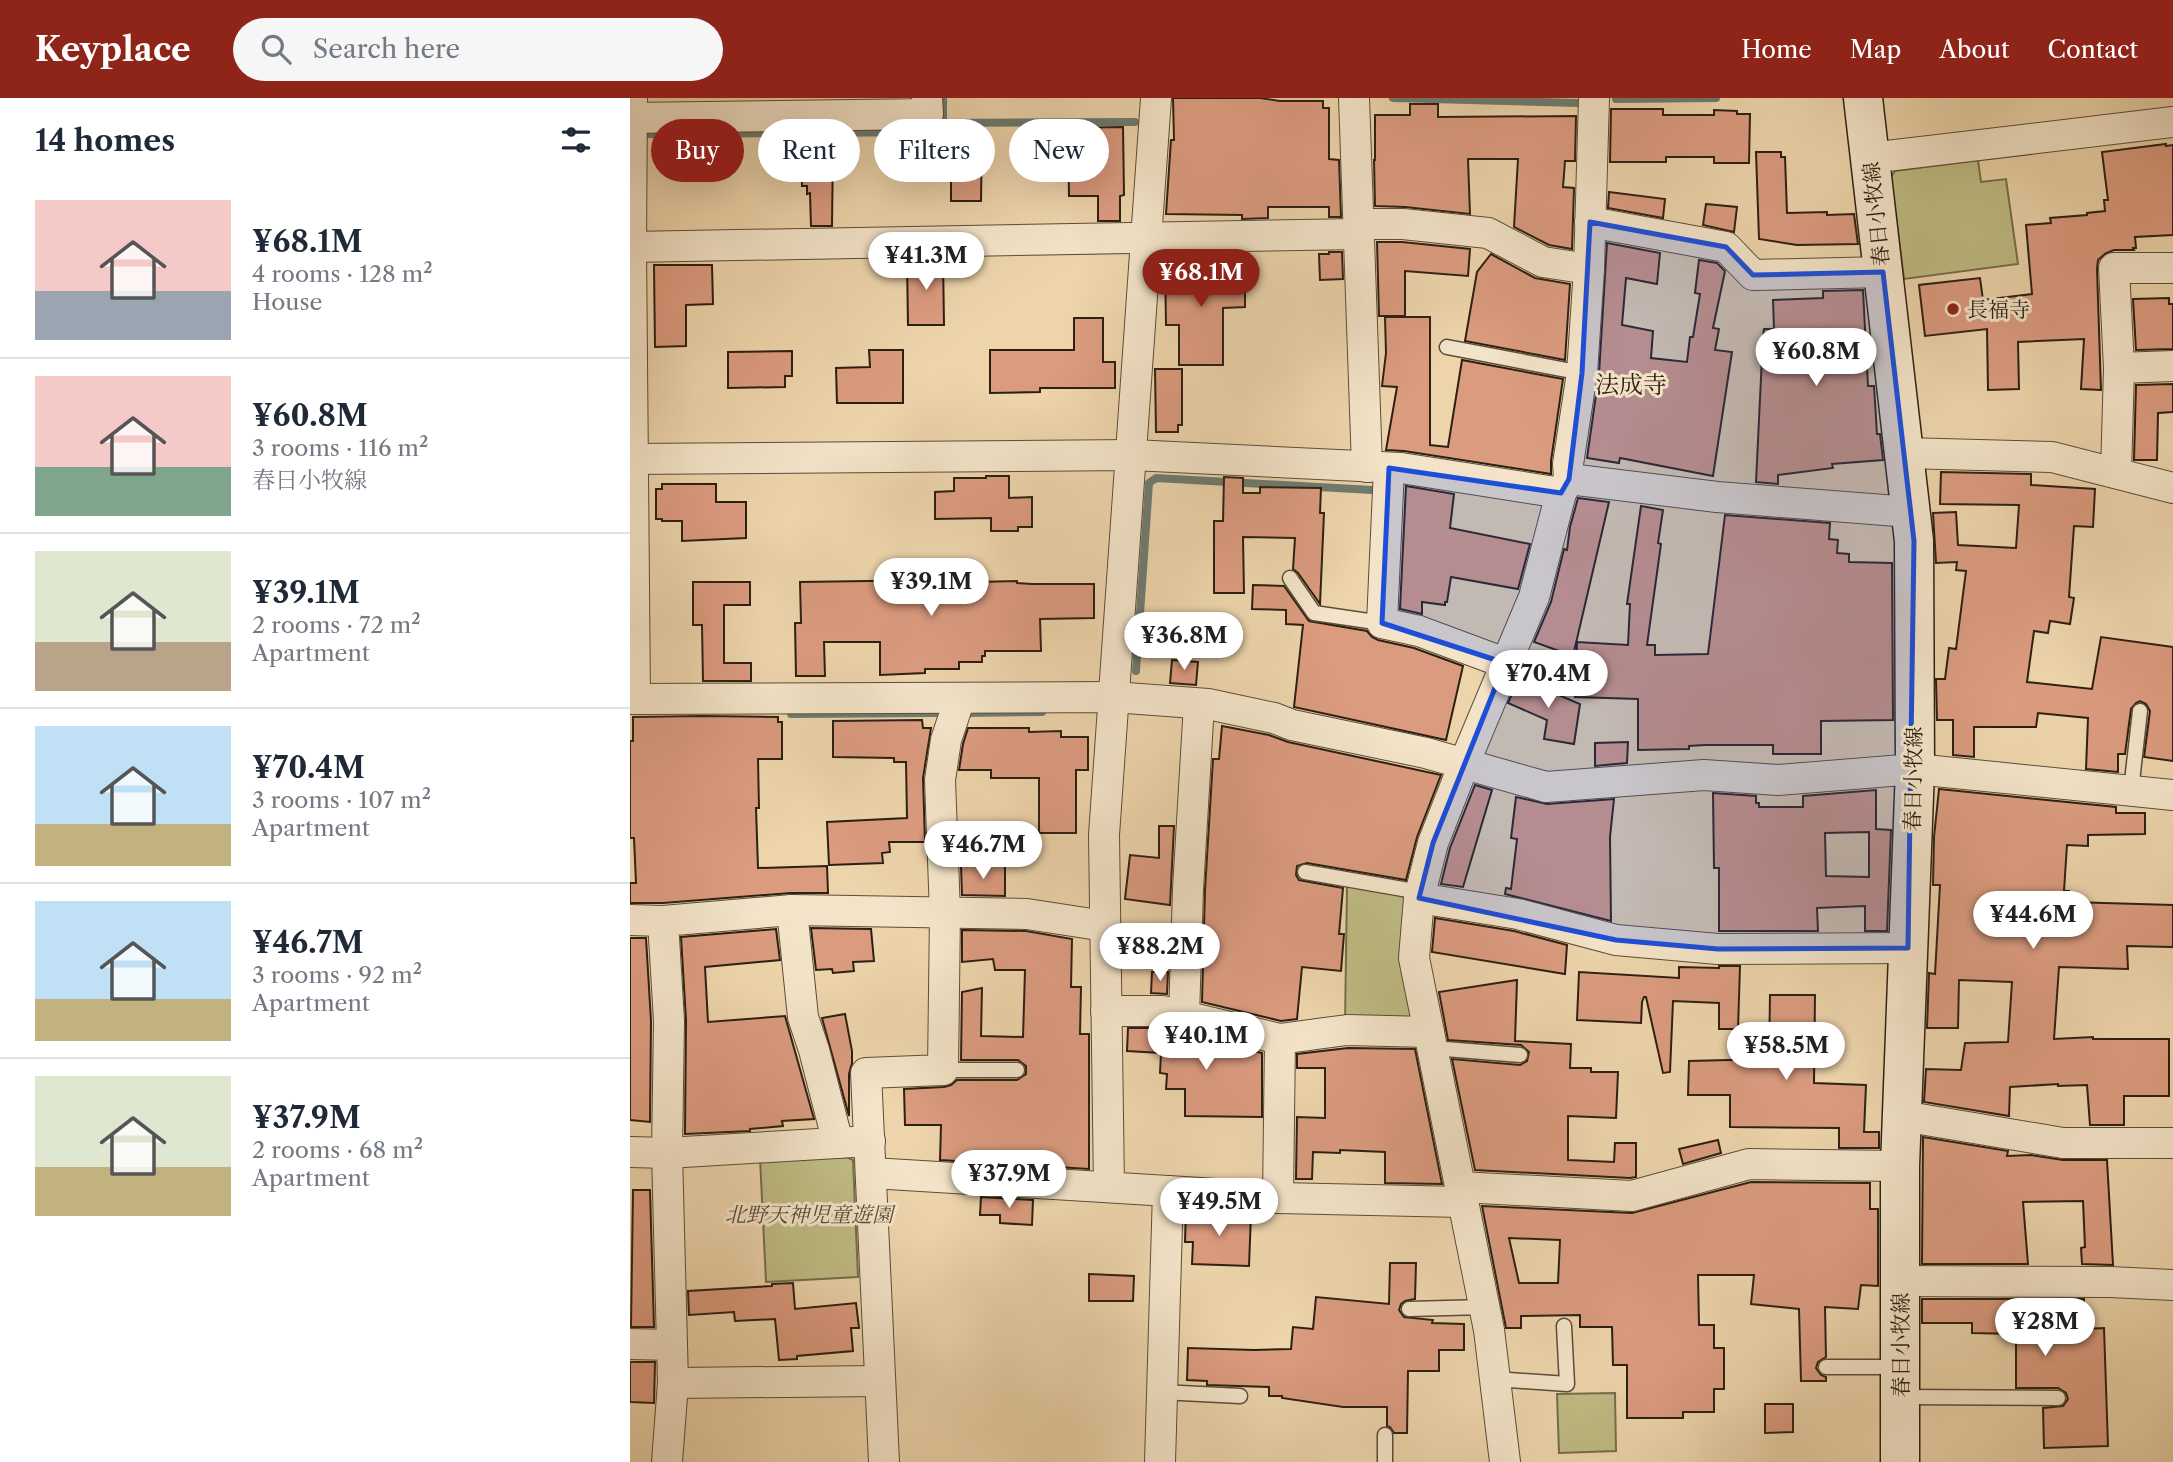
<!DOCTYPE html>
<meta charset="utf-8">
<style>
body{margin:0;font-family:"Libre Caslon Text","Noto Serif JP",serif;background:#f6f6f7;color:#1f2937;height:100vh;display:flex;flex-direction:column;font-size:26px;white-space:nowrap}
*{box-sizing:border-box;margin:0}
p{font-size:23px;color:#747a83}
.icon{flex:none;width:38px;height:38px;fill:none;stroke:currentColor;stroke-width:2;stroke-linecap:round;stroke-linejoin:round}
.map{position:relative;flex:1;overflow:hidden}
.panel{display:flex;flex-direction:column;background:#fff;width:630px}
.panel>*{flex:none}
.top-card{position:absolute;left:21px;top:21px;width:665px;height:63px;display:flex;gap:14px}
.price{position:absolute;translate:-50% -60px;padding:0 16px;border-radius:24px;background:#fff;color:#222;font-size:23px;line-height:46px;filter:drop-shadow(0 2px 4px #0008)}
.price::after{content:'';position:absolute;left:50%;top:42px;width:21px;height:16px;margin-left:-10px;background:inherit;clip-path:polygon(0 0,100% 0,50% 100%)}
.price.selected{background:#8f2418;color:#fff}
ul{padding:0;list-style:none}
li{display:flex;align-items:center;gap:21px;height:175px;padding:0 35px}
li+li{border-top:2px solid #e0e1e3}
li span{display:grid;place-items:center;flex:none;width:196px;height:140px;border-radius:0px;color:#555}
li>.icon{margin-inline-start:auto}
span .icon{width:84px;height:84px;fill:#fffc;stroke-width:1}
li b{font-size:30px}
h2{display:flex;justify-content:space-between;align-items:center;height:84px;padding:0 35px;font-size:30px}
.pill{padding:0 24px;border-radius:32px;background:#fff;box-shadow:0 7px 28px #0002;font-size:24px;line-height:63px}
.pill.selected{background:#8f2418;color:#fff}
header{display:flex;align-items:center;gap:42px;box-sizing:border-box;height:98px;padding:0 35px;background:#8f2418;color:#fff}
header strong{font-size:33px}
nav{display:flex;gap:38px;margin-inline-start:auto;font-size:24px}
.search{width:490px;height:63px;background:#f6f6f7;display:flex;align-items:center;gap:18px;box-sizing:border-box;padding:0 24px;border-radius:38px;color:#747a83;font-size:26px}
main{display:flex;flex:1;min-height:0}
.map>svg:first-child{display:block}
</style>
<header>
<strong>Keyplace</strong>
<div class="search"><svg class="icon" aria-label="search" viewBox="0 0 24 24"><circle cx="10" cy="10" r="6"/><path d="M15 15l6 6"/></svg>Search here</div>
<nav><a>Home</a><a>Map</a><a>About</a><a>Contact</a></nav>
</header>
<main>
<section class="panel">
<h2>14 homes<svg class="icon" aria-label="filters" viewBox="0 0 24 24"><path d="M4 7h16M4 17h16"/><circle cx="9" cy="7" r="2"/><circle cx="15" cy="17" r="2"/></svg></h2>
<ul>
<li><span style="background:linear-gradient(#f6c9c9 65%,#9aa5b1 0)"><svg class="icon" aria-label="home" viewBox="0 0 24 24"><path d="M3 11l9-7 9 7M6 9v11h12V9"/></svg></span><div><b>¥68.1M</b><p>4 rooms · 128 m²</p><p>House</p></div></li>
<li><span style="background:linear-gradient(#f6c9c9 65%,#7fa58c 0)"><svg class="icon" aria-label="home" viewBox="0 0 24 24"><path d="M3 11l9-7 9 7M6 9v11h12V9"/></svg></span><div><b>¥60.8M</b><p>3 rooms · 116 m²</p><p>春日小牧線</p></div></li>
<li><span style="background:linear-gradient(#dfe7d0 65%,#b9a48a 0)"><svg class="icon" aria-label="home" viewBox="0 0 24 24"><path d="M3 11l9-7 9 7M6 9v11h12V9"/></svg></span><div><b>¥39.1M</b><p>2 rooms · 72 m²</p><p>Apartment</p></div></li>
<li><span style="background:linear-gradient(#bfe0f5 70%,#c2b280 0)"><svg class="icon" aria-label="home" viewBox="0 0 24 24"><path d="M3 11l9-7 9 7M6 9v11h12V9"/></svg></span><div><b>¥70.4M</b><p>3 rooms · 107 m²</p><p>Apartment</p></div></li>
<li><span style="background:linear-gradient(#bfe0f5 70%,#c2b280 0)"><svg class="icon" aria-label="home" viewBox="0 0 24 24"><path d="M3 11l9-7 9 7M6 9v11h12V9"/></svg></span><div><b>¥46.7M</b><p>3 rooms · 92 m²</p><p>Apartment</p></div></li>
<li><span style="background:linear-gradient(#dfe7d0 65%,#c2b280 0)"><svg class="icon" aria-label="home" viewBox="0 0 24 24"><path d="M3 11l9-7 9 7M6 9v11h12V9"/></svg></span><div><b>¥37.9M</b><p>2 rooms · 68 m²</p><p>Apartment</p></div></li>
</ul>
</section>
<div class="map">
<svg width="1543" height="1364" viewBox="0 0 1543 1364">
<rect width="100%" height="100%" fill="#edd4ab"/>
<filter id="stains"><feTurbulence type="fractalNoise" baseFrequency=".00286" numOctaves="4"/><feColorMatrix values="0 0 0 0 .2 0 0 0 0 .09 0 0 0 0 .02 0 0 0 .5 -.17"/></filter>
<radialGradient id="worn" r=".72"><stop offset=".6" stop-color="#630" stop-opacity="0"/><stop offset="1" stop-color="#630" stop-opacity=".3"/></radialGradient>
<g fill="#bfbb84" stroke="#766e4b" stroke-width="2">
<polygon points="1348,62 1351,84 1376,81 1388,166 1274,181 1261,79 1265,73"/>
<polygon points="717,788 771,796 778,806 782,926 715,926"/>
<polygon points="210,1056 223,1062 228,1179 136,1184 130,1060"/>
<polygon points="985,1295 986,1353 929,1355 927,1296"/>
</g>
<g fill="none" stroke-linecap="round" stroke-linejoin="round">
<g stroke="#6e7b70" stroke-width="8">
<polyline points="313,0 313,25"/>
<polyline points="763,0 948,5"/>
<polyline points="986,1 1086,0"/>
<polyline points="19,36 314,34 313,25 505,24"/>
<polyline points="506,573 519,385 526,380 742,392"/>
<polyline points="334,615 412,614"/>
<polyline points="161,616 306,615"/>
</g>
</g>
<g fill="#db9b7f" stroke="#2c2012" stroke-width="2" fill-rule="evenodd">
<polygon points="543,0 630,0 650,3 693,3 693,10 699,10 699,61 709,62 711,119 699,119 699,109 638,109 638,120 612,121 612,117 536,116 541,42 544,42"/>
<polygon points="780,6 808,6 808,19 946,18 945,63 935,63 933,89 944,90 942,151 919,147 884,129 888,61 838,61 840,116 775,109 745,108 744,62 745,62 745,17 780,17"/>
<polygon points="981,11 1033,11 1033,17 1084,17 1084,12 1107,13 1107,16 1120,16 1119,65 1084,65 1084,59 1036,59 1036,64 980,64"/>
<polygon points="493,29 494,97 490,98 490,123 468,123 468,98 439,98 438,30"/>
<polygon points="352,35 351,103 321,103 321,80 317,80 317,36"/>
<polygon points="1536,46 1536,48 1543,47 1543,137 1505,139 1506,150 1503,150 1504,152 1484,152 1476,155 1468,162 1467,171 1471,292 1451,291 1454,241 1388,244 1389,291 1358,292 1357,231 1295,238 1289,187 1350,180 1353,202 1402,196 1396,127 1421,125 1420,120 1457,117 1457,115 1475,113 1474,102 1478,102 1472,54"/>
<polygon points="171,47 203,49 202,128 181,128 180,95 177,96 177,88 172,88"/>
<polygon points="1126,54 1151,54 1151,59 1155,59 1157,115 1197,114 1197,117 1224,116 1228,146 1167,147 1129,141"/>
<polygon points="979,94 1035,101 1033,120 978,110"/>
<polygon points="1076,106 1107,109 1104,134 1073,127"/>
<polygon points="747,144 772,144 840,151 838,178 775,173 775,218 749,218"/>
<polygon points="977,145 1030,155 1027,186 996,180 992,227 1023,233 1021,260 1057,264 1060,239 1063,239 1070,196 1065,195 1069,162 1087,165 1095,173 1083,230 1089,231 1085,252 1102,254 1083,378 990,360 989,365 957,360 969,276"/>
<polygon points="699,154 712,154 713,181 690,182 689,156 699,156"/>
<polygon points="861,156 905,180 940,186 935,262 835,243 847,174"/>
<polygon points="313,161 314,227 278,227 277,162"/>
<polygon points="535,165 569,165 569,172 615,172 615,209 593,210 593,267 549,267 549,227 536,227"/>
<polygon points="24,167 82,167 83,206 56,207 56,248 25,249"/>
<polygon points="1233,192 1238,288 1244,288 1247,336 1250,336 1253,362 1202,366 1203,370 1148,377 1148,386 1126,384 1132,259 1134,259 1133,238 1134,231 1144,231 1143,202 1193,200 1193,193"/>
<polygon points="1539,200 1539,206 1543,206 1543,251 1506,252 1503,201"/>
<polygon points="755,219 800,219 800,347 818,349 832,262 933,281 921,363 921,376 774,353 756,352 767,289 752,288 756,255"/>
<polygon points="444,220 473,220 473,264 485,264 485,290 410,290 410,294 360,295 360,252 444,252"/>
<polygon points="239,252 273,252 273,305 207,305 206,270 240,269"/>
<polygon points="162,253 162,278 155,278 155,289 98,290 98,254"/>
<polygon points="525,271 552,271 552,327 548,327 548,334 526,334"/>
<polygon points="1543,286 1543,314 1528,315 1527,362 1504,362 1506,287"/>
<polygon points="1311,374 1401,376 1401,387 1465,391 1463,429 1444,428 1439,499 1444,500 1440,526 1420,523 1418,535 1404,533 1397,584 1462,591 1471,539 1543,549 1543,663 1514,659 1520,613 1516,606 1510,603 1506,605 1501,611 1495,656 1488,656 1488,674 1456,671 1458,620 1408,615 1406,629 1344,629 1344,659 1323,657 1323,622 1307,622 1306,581 1315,581 1319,550 1326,551 1336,473 1326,472 1327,464 1306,465 1303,415 1326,414 1328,447 1386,450 1389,407 1310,406"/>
<polygon points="356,378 379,378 379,400 402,399 402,429 388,429 388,433 361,433 361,420 305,421 305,394 324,393 324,380 356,380"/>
<polygon points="594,379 613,380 613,395 630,395 630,389 691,390 690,415 694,415 690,506 668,475 663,471 665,440 613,439 614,495 584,495 584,423 593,423"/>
<polygon points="32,386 86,386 86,404 116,404 116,440 52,443 52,423 32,423 32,421 26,421 26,391 32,391"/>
<polygon points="776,388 824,396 820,430 900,446 888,491 821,479 817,504 815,504 815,507 792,504 792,516 770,511"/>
<polygon points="948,400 979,404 943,558 904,544 921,504 934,451 937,452 940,429"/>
<polygon points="1011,408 1033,412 1028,445 1031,446 1017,547 1025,547 1025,557 1078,556 1095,417 1200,425 1199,441 1208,442 1207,455 1219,456 1219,464 1262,465 1263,622 1191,623 1191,656 1143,656 1143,647 1075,647 1059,648 1059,651 1008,652 1008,601 945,599 947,544 998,547 1000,506 997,506"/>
<polygon points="306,464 346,464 346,484 387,483 387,485 402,486 464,486 464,520 410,521 411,553 355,553 355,558 352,558 352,564 329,564 329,571 295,571 295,575 250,577 250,544 194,544 195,578 166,578 165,525 171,525 170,484 306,482"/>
<polygon points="63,484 120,484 120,507 94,507 94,565 121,565 121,583 73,583 72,527 63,527"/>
<polygon points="623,487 654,488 679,523 737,533 742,539 748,542 784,550 833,568 816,642 664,609 673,527 656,526 656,512 622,511"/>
<polygon points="542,562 568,564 566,587 540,585"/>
<polygon points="889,580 950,606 944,646 914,641 917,622 878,605"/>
<polygon points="73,618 148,619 148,624 152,624 152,661 128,661 129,710 126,710 128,770 197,768 198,795 161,795 33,805 0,805 0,785 6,785 4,740 0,740 0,643 3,643 3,619"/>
<polygon points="292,622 293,630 301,630 293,680 295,744 259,744 260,754 252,755 253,765 199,767 197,724 277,720 276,664 264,664 264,660 203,659 203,623"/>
<polygon points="592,628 639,637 658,644 811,677 787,739 776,782 677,765 667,768 666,777 669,782 713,790 709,836 714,836 711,873 672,869 667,921 651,923 572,904 575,792 583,661 589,661"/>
<polygon points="338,630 399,630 399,634 431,633 431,639 458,639 458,672 446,672 446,735 409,735 409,680 361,680 361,672 329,672 333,646"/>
<polygon points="998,644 997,665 965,668 965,645"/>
<polygon points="845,687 862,692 833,789 811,786 820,750"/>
<polygon points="1309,691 1486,709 1486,715 1515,715 1515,736 1458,737 1458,748 1437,747 1434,793 1439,793 1440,804 1543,807 1543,849 1497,848 1498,871 1429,869 1424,941 1463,939 1463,941 1539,941 1539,998 1494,998 1494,1027 1460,1027 1457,987 1428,988 1428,986 1380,989 1379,1018 1294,1004 1296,971 1331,972 1335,945 1378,944 1382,884 1329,882 1328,930 1297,930 1299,875 1305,876 1310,787 1303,787 1304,739"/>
<path d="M 1246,692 L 1246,731 L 1261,732 L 1257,833 L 1235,833 L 1235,808 L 1187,810 L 1188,833 L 1089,833 L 1089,770 L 1084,770 L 1083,695 L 1126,698 L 1126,705 L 1129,705 L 1129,709 L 1173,709 L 1173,698 ZM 1239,734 L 1239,779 L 1196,778 L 1195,735 Z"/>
<polygon points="886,699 917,706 984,701 980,739 981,823 875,796 876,790 881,791 887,741 881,740"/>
<polygon points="529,728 544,728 540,807 495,801 500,757 529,760"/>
<polygon points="331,768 375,768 375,798 332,797"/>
<polygon points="805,820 884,833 937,847 935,876 802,854"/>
<polygon points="181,830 241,831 244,863 223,864 224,873 203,875 202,871 186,872"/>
<polygon points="146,831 150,862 75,869 78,924 155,918 184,1021 152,1023 153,1028 120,1031 120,1033 55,1036 56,922 51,839"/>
<polygon points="332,832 396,833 442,841 441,889 451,889 450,936 459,936 459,1071 310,1062 311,1027 275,1027 274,991 314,989 321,987 327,982 387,982 396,976 396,968 388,962 331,962 332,894 352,890 351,938 393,939 395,872 365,872 363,861 332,864"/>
<polygon points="0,840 16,840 21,923 20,1024 0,1022"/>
<polygon points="1089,868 1110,868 1108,931 1089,931 1089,905 1043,903 1040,974 1033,975 1016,899 1014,899 1012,904 1011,925 947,922 949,874 1049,880 1049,869 1089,870"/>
<polygon points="522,874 538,874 537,896 521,895"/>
<polygon points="887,882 885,943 941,946 940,970 961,970 961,974 988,974 986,1020 938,1018 938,1062 984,1064 985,1045 1006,1045 1006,1079 1000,1080 845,1072 822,961 890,967 897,963 899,954 891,947 818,942 809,894"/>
<polygon points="1140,897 1185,897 1184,985 1236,987 1234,1034 1249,1034 1249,1050 1209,1050 1209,1030 1100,1029 1100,997 1058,997 1059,963 1139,961"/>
<polygon points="215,916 222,953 222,965 219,976 219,1018 192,920"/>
<polygon points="498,930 531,930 632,955 632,1019 555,1018 555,991 536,991 537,976 530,975 531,955 497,953"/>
<polygon points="718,950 785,951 812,1086 755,1085 755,1054 710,1052 710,1055 683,1054 682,1081 666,1081 667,1019 695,1020 695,970 667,970 667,956"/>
<polygon points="1293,1039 1378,1053 1377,1058 1401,1057 1433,1062 1477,1062 1483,1167 1452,1166 1451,1150 1455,1149 1453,1103 1393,1104 1398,1166 1292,1166"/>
<polygon points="1088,1042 1091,1055 1053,1066 1049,1051"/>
<path d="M 1121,1084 L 1240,1085 L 1240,1111 L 1248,1111 L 1248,1188 L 1231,1187 L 1228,1211 L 1195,1209 L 1196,1259 L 1188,1264 L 1186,1270 L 1191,1277 L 1196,1279 L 1196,1283 L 1171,1283 L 1169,1211 L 1121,1206 L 1124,1177 L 1068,1177 L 1069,1227 L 1084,1227 L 1084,1250 L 1094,1250 L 1094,1291 L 1084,1291 L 1084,1314 L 1053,1314 L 1053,1320 L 997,1320 L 997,1267 L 983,1267 L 982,1229 L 950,1229 L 950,1217 L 891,1218 L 891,1230 L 876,1230 L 852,1108 L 1002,1115 ZM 879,1140 L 930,1142 L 928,1185 L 889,1185 Z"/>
<polygon points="3,1092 20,1092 24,1229 1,1229"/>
<polygon points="351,1099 403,1102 402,1127 370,1125 370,1117 350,1117"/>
<polygon points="556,1112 621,1116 619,1168 562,1166 563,1144 555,1144"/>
<polygon points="760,1165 786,1165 785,1201 775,1203 771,1206 769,1212 774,1219 803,1222 802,1225 834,1226 834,1252 809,1252 809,1273 778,1273 777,1335 764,1335 760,1329 757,1328 757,1309 713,1309 652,1300 652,1298 639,1298 639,1289 577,1287 577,1283 557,1282 558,1250 624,1252 661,1251 663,1229 683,1231 686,1199 759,1206"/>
<polygon points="459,1176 504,1178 503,1203 459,1203"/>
<polygon points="163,1185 165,1211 226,1205 229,1230 221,1230 223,1253 167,1258 167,1261 149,1262 145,1221 105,1223 104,1214 59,1217 58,1193 142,1188 142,1186"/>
<polygon points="1292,1201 1454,1201 1453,1231 1474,1230 1478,1348 1414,1350 1413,1310 1433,1308 1438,1301 1436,1295 1428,1290 1386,1290 1386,1236 1342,1235 1342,1225 1292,1225"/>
<polygon points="0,1264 25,1264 24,1305 0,1304"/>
<polygon points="1135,1306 1163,1306 1163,1334 1135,1335"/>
</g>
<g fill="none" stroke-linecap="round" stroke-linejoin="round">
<defs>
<g id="lane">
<polyline points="817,249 952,275"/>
<polyline points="660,480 684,515 752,525"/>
<polyline points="1501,692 1510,613"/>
<polyline points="675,774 790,794"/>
<polyline points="803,950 890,957"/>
<polyline points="313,972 387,972"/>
<polyline points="779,1211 855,1209"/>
<polyline points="1196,1269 1268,1269"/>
<polyline points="865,1281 937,1286 934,1228"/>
<polyline points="531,1294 610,1298"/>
<polyline points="1272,1299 1428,1300"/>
<polyline points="755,1337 755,1364"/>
</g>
<g id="street">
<polyline points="2,0 1,149 5,601"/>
<polyline points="724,0 737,369"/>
<polyline points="0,20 298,16 297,0"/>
<polyline points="1240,60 1543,24"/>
<polyline points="960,124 1096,149 1123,177 1253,174"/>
<polyline points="728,126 773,126 858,135 913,164 959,171"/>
<polyline points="0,149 729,136"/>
<polyline points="1489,270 1543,268"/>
<polyline points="1274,355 1422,359 1543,390"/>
<polyline points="0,361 502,357 771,370 931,395"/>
<polyline points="759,370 752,525 789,533 875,565"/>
<polyline points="1486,375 1489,270 1484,170 1543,170"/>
<polyline points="939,381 1087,399 1280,414"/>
<polyline points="0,601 483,599 578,606 644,620 662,627 796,655 916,689 1074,677 1148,682 1285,671 1543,697"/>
<polyline points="789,800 888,816 986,842 1088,851 1278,850"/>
<polyline points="162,812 173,919 184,952 208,1045"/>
<polyline points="0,822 33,823"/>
<polyline points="476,913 533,913 650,941 717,932 799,934"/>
<polyline points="554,918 558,791 569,606"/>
<polyline points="1272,1018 1433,1045 1543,1045"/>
<polyline points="0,1054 37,1055 240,1043"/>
<polyline points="242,1075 538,1093 530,1364"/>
<polyline points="479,1089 474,737 526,0"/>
<polyline points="830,1089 1002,1098 1119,1066 1270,1068"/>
<polyline points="538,1093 648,1100 833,1104"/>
<polyline points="648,1100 650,941"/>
<polyline points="1269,1183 1480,1184 1543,1187"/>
<polyline points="0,1246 42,1247"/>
<polyline points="43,1285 249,1283"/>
<polyline points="37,1364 43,1285 37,1055 39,923 33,823 162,812 397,816 475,828"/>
<polyline points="254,1364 236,975 313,972 315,815 310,682 316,642 330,600"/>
<polyline points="875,1364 859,1232 784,860 789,800 803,745 834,666 904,499 931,395 939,381 938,366 952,275 959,171 964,0"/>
</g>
<polyline id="secondary" points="1233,0 1284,443 1285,671 1270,1068 1270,1364"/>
</defs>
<use href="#lane" stroke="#5c4d38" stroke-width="17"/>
<use href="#street" stroke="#5c4d38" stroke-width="32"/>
<use href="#secondary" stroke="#2c2012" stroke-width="41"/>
<use href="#lane" stroke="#f3e3c8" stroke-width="14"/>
<use href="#street" stroke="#f3e3c8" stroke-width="30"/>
<use href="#secondary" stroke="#f3e3c8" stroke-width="38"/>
</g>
<path fill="#1d4ed8" fill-opacity="0.2" stroke="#1d4ed8" stroke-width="5" stroke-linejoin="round" d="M 960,124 L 1096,149 L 1123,177 L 1253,174 L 1284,443 L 1278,850 L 1088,851 L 986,842 L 789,800 L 803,745 L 875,565 L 752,525 L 759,370 L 931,395 L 939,381 L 952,275 Z"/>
<circle fill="#8f2418" stroke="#f3e3c8" stroke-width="2.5" cx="1323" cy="211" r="7"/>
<g text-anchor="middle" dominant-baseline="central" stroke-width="6" stroke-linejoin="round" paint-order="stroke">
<g font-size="21" fill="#2c2012" stroke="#f3e3c8">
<text transform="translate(1246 116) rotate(-96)">春日小牧線</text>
<text transform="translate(1283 681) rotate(-89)">春日小牧線</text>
<text transform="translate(1270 1247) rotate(-90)">春日小牧線</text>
</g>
<g font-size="21" fill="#2c2012" stroke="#f3e3c8" text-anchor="start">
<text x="1337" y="211">長福寺</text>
</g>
<g font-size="21" font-style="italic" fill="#584e34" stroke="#f3e3c8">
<text x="179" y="1116">北野天神児童遊園</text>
</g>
<g font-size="24" fill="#2c2012" stroke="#f3e3c8">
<text x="1001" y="286">法成寺</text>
</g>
</g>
<rect width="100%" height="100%" filter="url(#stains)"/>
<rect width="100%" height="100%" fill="url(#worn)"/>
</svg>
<b class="price" style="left:296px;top:194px">¥41.3M</b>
<b class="price selected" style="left:571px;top:211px">¥68.1M</b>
<b class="price" style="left:1186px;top:290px">¥60.8M</b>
<b class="price" style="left:301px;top:520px">¥39.1M</b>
<b class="price" style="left:554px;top:574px">¥36.8M</b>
<b class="price" style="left:918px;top:612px">¥70.4M</b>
<b class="price" style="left:353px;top:783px">¥46.7M</b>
<b class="price" style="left:1403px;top:853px">¥44.6M</b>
<b class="price" style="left:530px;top:885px">¥88.2M</b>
<b class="price" style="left:576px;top:974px">¥40.1M</b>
<b class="price" style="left:1156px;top:984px">¥58.5M</b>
<b class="price" style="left:379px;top:1112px">¥37.9M</b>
<b class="price" style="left:589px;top:1140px">¥49.5M</b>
<b class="price" style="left:1415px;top:1260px">¥28M</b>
<div class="top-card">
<a class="pill selected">Buy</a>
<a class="pill">Rent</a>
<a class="pill">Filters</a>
<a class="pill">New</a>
</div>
</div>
</main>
